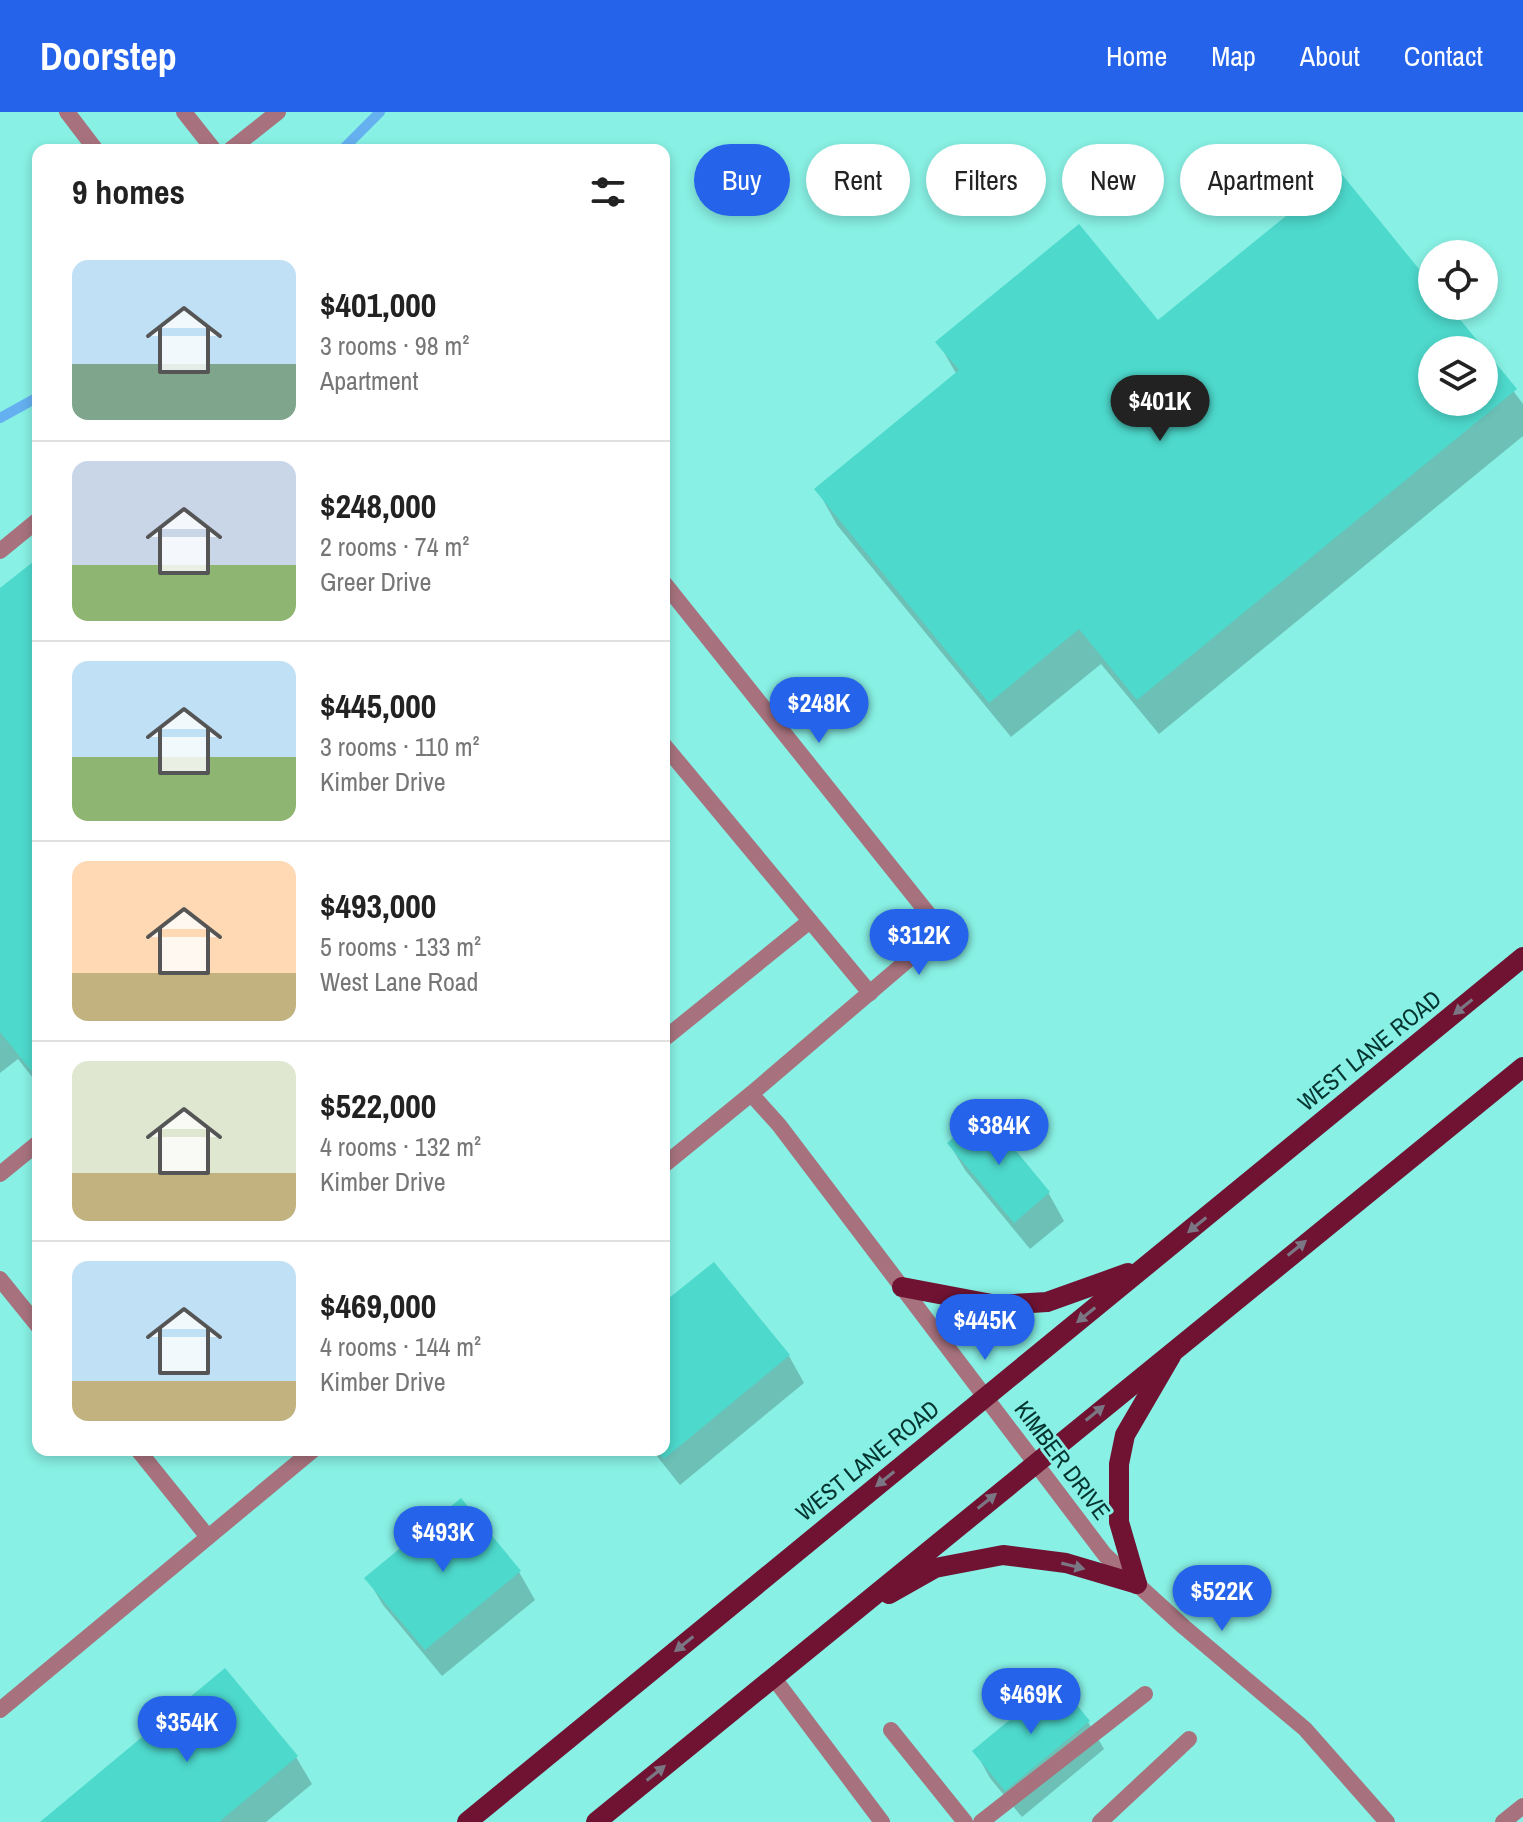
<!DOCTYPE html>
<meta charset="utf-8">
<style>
body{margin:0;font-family:"Archivo Narrow",sans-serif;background:#f6f6f6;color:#222;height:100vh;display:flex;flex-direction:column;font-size:30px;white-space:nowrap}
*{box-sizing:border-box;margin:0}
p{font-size:26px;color:#767676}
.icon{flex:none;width:44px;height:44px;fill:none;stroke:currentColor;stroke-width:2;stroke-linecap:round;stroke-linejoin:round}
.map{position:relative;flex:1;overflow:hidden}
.sheet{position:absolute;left:32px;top:32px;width:638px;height:1312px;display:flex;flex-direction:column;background:#fff;border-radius:16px;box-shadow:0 4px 12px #0003}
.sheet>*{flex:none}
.top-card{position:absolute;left:694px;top:32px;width:708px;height:72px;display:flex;gap:16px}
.controls{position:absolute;left:1418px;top:128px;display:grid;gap:16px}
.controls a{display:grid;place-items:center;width:80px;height:80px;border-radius:50%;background:#fff;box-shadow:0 4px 12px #0003;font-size:40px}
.price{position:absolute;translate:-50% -68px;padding:0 18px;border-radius:28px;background:#2563eb;color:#fff;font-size:26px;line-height:52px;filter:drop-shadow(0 2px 4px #0008)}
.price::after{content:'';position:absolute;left:50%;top:48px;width:24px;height:18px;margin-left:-12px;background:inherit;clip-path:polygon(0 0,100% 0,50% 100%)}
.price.selected{background:#222;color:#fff}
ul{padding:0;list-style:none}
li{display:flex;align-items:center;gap:24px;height:200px;padding:0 40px}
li+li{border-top:2px solid #e0e0e0}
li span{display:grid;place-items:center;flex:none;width:224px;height:160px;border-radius:16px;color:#555}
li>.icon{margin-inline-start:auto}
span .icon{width:96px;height:96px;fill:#fffc;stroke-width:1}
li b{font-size:34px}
h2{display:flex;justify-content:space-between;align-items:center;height:96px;padding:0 40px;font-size:34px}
.tag{padding:0 28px;border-radius:36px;background:#fff;box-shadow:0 4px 12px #0003;font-size:28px;line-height:72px}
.tag.selected{background:#2563eb;color:#fff}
header{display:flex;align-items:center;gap:48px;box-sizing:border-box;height:112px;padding:0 40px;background:#2563eb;color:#fff}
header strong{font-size:38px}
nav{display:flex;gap:44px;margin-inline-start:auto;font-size:28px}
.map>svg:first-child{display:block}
</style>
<header>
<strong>Doorstep</strong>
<nav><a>Home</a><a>Map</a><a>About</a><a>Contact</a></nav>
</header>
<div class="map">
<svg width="1523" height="1710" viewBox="0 0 1523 1710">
<rect width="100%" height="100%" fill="#88f0e4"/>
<g fill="#0003">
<polygon points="1432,176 1432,194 1446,194 1482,238 1432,238 1432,290 1484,290 1484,240 1523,292 1523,324 1159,622 1101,552 1011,625 837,413 817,377 957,263 938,230 1157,211"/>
<polygon points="38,448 38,967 36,964 33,966 18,947 0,961 0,479"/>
<polygon points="984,1003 1049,1082 1064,1109 1030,1137 965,1058 949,1031"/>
<polygon points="664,1193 789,1244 804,1271 680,1373 652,1338 664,1338"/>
<polygon points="519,1460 535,1488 442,1564 383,1493 367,1466"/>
<polygon points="1088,1610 1104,1637 1022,1705 990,1666 975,1639"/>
<polygon points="296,1645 312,1672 266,1710 44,1710"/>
</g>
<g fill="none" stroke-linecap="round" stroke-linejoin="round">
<g stroke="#65b0f0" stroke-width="10">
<polyline points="342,38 380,0"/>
<polyline points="0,306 38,285"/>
</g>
</g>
<g fill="#4dd9cc" fill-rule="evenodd">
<path d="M 1340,60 L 1432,173 L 1432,194 L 1449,194 L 1517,277 L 1137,588 L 1079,517 L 989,591 L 814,377 L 959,258 L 935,230 L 1079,112 L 1158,208 ZM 1432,238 L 1484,238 L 1484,290 L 1432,290 Z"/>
<polygon points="38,446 38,967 0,920 0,476"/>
<polygon points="984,1000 1050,1080 1014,1111 947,1031"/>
<polygon points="714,1150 790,1243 664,1347 656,1338 664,1338 664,1190"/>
<polygon points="461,1386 521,1459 425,1538 364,1466"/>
<polygon points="225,1556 298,1644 219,1710 40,1710"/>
<polygon points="1057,1569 1090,1609 1005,1679 972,1639"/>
</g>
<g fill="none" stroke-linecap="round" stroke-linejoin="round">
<g stroke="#a7727d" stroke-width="16">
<polyline points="67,0 96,38"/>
<polyline points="184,0 214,38"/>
<polyline points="230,38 278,0"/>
<polyline points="0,439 38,408"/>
<polyline points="664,633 870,881"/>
<polyline points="664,927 810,809"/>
<polyline points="664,1053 751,982"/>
<polyline points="0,1062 38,1031"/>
<polyline points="0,1167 38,1214"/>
<polyline points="138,1338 208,1425"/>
<polyline points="773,1565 882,1710"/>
<polyline points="0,1598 313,1338"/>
<polyline points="891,1618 965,1710"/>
<polyline points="981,1710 1145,1582"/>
<polyline points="1100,1710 1189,1627"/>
<polyline points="1503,1710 1523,1694"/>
</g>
<polyline stroke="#a7727d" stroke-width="16" points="664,471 942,819 751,982 779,1013 1105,1443 1184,1515 1305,1617 1387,1710"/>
<g stroke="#701333" stroke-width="20">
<polyline points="902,1175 997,1193 1047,1190 1128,1161"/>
<polyline points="1137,1472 1119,1410 1119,1352 1125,1323 1171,1244"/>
<polyline points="889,1482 935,1456 1003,1443 1066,1451 1137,1472"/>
<polyline points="467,1710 1523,845"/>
<polyline points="596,1710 1523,955"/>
</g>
</g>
<defs><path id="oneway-solid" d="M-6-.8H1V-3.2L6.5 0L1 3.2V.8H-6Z" transform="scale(2)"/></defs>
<g fill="#7b7683">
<use href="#oneway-solid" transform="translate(1463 895) rotate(141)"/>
<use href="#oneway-solid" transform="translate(1197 1113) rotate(141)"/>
<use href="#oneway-solid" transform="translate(1297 1136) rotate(-39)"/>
<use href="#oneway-solid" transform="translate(1086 1203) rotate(141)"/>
<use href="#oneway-solid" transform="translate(1095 1301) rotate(-39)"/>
<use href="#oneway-solid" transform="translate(885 1367) rotate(141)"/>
<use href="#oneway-solid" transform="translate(987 1389) rotate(-39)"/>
<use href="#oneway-solid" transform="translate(1073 1454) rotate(14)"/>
<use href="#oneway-solid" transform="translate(684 1532) rotate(141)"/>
<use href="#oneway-solid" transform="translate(656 1661) rotate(-39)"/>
</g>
<g text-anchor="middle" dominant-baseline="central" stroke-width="6" stroke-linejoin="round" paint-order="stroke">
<g font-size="24" fill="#033430" stroke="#88f0e4">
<text transform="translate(1369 938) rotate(-39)">WEST LANE ROAD</text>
<text transform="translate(867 1348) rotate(-39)">WEST LANE ROAD</text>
<text transform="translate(1063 1348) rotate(53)">KIMBER DRIVE</text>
</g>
</g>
</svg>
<div class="controls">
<a><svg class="icon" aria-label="locate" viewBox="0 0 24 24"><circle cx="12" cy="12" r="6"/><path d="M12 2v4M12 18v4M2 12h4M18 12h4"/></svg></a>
<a><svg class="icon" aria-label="layers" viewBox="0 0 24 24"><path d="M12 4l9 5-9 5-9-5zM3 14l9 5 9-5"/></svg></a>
</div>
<b class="price selected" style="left:1160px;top:331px">$401K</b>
<b class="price" style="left:819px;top:633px">$248K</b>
<b class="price" style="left:919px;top:865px">$312K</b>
<b class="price" style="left:999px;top:1055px">$384K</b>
<b class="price" style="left:985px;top:1250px">$445K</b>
<b class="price" style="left:443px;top:1462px">$493K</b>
<b class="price" style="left:1222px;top:1521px">$522K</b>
<b class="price" style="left:1031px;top:1624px">$469K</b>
<b class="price" style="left:187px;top:1652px">$354K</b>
<div class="top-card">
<a class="tag selected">Buy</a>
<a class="tag">Rent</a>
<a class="tag">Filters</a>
<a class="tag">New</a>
<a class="tag">Apartment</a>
</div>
<section class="sheet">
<h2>9 homes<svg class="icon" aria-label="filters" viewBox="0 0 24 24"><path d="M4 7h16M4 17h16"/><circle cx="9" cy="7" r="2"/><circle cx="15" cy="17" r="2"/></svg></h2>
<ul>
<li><span style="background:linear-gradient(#bfe0f5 65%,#7fa58c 0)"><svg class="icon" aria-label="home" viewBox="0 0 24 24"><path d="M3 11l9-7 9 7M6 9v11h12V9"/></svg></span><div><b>$401,000</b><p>3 rooms · 98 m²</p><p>Apartment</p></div></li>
<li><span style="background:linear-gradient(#c9d6e8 65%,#8fb573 0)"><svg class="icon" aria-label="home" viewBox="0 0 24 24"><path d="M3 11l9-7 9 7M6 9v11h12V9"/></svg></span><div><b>$248,000</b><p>2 rooms · 74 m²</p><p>Greer Drive</p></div></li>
<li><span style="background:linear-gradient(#bfe0f5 60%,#8fb573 0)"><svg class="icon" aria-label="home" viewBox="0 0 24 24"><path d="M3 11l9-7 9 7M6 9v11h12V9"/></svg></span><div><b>$445,000</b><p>3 rooms · 110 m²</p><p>Kimber Drive</p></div></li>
<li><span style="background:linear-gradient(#ffd9b3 70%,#c2b280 0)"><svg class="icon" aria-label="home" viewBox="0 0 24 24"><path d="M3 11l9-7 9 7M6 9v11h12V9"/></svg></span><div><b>$493,000</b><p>5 rooms · 133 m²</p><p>West Lane Road</p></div></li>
<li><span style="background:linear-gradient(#dfe7d0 70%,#c2b280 0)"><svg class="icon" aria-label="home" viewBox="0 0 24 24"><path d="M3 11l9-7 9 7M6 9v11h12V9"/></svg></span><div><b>$522,000</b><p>4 rooms · 132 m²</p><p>Kimber Drive</p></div></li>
<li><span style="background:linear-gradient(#bfe0f5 75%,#c2b280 0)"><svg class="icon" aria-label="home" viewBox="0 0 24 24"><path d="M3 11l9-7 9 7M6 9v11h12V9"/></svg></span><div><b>$469,000</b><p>4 rooms · 144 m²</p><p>Kimber Drive</p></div></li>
</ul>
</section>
</div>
